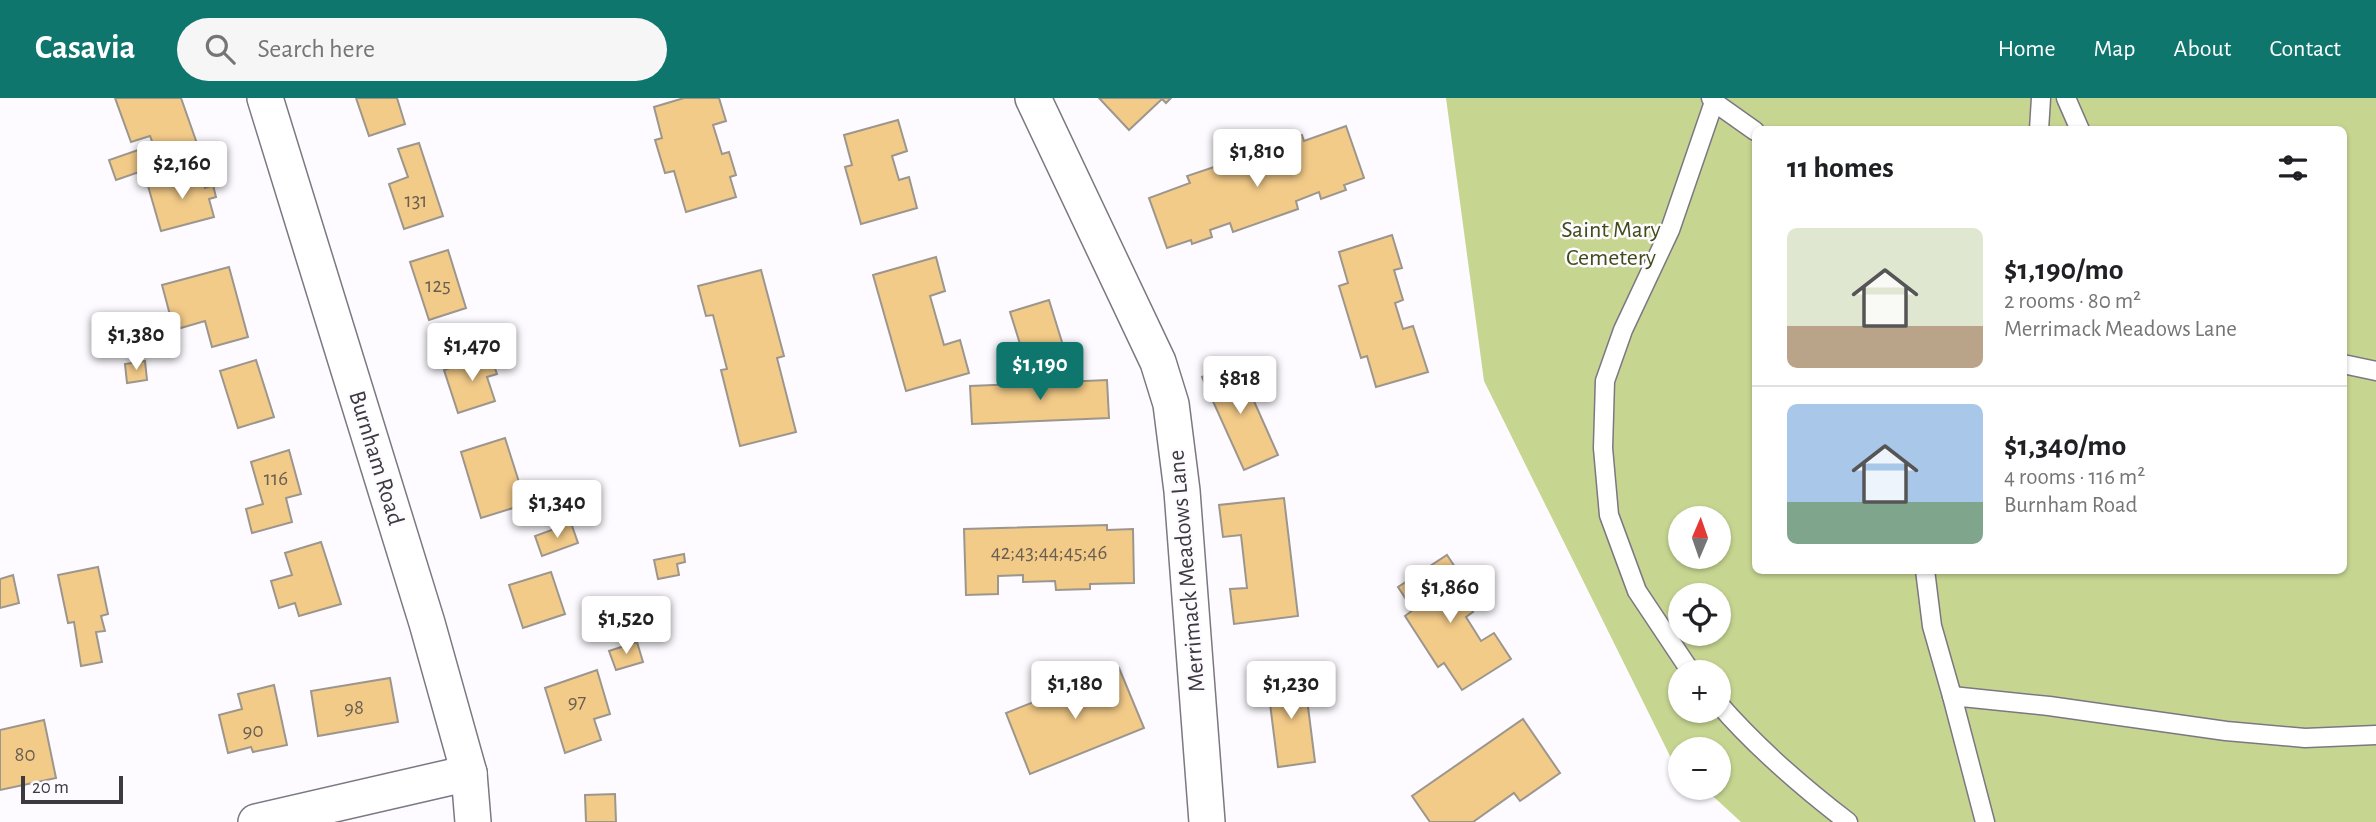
<!DOCTYPE html>
<meta charset="utf-8">
<style>
body{margin:0;font-family:"Alegreya Sans",sans-serif;background:#f6f6f6;color:#202124;height:100vh;display:flex;flex-direction:column;font-size:26px;white-space:nowrap}
*{box-sizing:border-box;margin:0}
p{font-size:23px;color:#757577}
.icon{flex:none;width:38px;height:38px;fill:none;stroke:currentColor;stroke-width:2;stroke-linecap:round;stroke-linejoin:round}
.map{position:relative;flex:1;overflow:hidden}
.side{position:absolute;left:1752px;top:28px;width:595px;height:448px;display:flex;flex-direction:column;background:#fff;border-radius:10px;box-shadow:0 2px 5px #0004}
.side>*{flex:none}
.needle{width:46px;rotate:2deg}
.fabs{position:absolute;left:1668px;top:408px;display:grid;gap:14px}
.fabs a{display:grid;place-items:center;width:63px;height:63px;border-radius:50%;background:#fff;box-shadow:0 2px 5px #0004;font-size:35px}
.scale{position:absolute;left:21px;bottom:18px;width:102px;box-sizing:border-box;padding-left:7px;border:4px solid #3c3a3e;border-top:0;font-size:19px;line-height:24px;white-space:nowrap;color:#3c3a3e;-webkit-text-stroke:5px #fdfbff;paint-order:stroke}
.price{position:absolute;translate:-50% -60px;padding:0 16px;border-radius:7px;background:#fff;color:#222;font-size:23px;line-height:46px;filter:drop-shadow(0 2px 4px #0008)}
.price::after{content:'';position:absolute;left:50%;top:42px;width:21px;height:16px;margin-left:-10px;background:inherit;clip-path:polygon(0 0,100% 0,50% 100%)}
.price.on{background:#0f766e;color:#fff}
ul{padding:0;list-style:none}
li{display:flex;align-items:center;gap:21px;height:175px;padding:0 35px}
li+li{border-top:2px solid #e0e0e0}
li span{display:grid;place-items:center;flex:none;width:196px;height:140px;border-radius:10px;color:#555}
li>.icon{margin-inline-start:auto}
span .icon{width:84px;height:84px;fill:#fffc;stroke-width:1}
li b{font-size:30px}
h2{display:flex;justify-content:space-between;align-items:center;height:84px;padding:0 35px;font-size:30px}
header{display:flex;align-items:center;gap:42px;box-sizing:border-box;height:98px;padding:0 35px;background:#0f766e;color:#fff}
header strong{font-size:33px}
nav{display:flex;gap:38px;margin-inline-start:auto;font-size:24px}
.search{width:490px;height:63px;background:#f6f6f6;display:flex;align-items:center;gap:18px;box-sizing:border-box;padding:0 24px;border-radius:38px;color:#757577;font-size:26px}
.map>svg:first-child{display:block}
</style>
<header>
<strong>Casavia</strong>
<div class="search"><svg class="icon" aria-label="search" viewBox="0 0 24 24"><circle cx="10" cy="10" r="6"/><path d="M15 15l6 6"/></svg>Search here</div>
<nav><a>Home</a><a>Map</a><a>About</a><a>Contact</a></nav>
</header>
<div class="map">
<svg width="2376" height="724" viewBox="0 0 2376 724">
<rect width="100%" height="100%" fill="#fdfbff"/>
<path fill="#c6d691" fill-rule="evenodd" d="M 1446,0 L 2376,0 L 2376,724 L 1741,724 L 1704,690 L 1718,690 L 1718,651 L 1680,651 L 1680,667 L 1670,658 L 1484,283 ZM 1755,32 L 2343,32 L 2343,472 L 1755,472 ZM 1680,420 L 1718,420 L 1718,458 L 1680,458 ZM 1680,497 L 1718,497 L 1718,536 L 1680,536 ZM 1680,574 L 1718,574 L 1718,612 L 1680,612 Z"/>
<g fill="#f3cb89" stroke="#9c968d" stroke-width="2">
<polygon points="115,0 181,0 200,54 161,67 150,38 131,44"/>
<polygon points="356,0 397,0 405,26 369,38"/>
<polygon points="684,0 719,0 726,23 713,27 722,56 729,54 736,77 730,79 736,99 686,114 674,73 665,75 655,42 662,40 654,9"/>
<polygon points="1099,0 1171,0 1166,5 1162,1 1129,32"/>
<polygon points="898,22 907,53 892,58 899,82 909,79 917,110 861,126 845,69 852,67 844,37"/>
<polygon points="1346,28 1364,80 1344,87 1346,92 1321,101 1319,94 1296,103 1298,111 1233,134 1230,125 1210,132 1212,139 1192,146 1191,142 1167,150 1149,100 1190,85 1187,78 1217,68 1220,76 1250,65 1253,75 1279,65 1272,48 1302,37 1304,43"/>
<polygon points="419,45 443,118 404,131 389,86 408,79 398,51"/>
<polygon points="141,51 148,71 116,82 109,62"/>
<polygon points="201,74 205,90 213,87 216,99 209,101 214,119 161,133 148,88"/>
<polygon points="1392,137 1402,170 1394,172 1403,202 1395,205 1403,231 1413,228 1428,274 1376,289 1367,258 1361,260 1339,188 1348,185 1339,154"/>
<polygon points="448,152 466,210 429,222 410,164"/>
<polygon points="936,159 945,193 930,198 944,247 960,242 969,275 906,293 873,177"/>
<polygon points="229,169 248,239 212,249 205,223 174,232 162,187"/>
<polygon points="761,172 784,258 777,260 796,334 740,348 721,272 727,271 713,217 706,218 698,188"/>
<polygon points="1049,202 1066,257 1027,268 1010,214"/>
<polygon points="490,256 497,276 487,279 495,303 458,315 444,272"/>
<polygon points="256,262 274,319 238,330 220,273"/>
<polygon points="145,263 147,282 127,285 125,266"/>
<polygon points="1236,263 1278,357 1244,372 1202,279"/>
<polygon points="1107,282 1109,320 972,326 970,288"/>
<polygon points="505,340 526,406 481,420 461,354"/>
<polygon points="289,352 301,396 286,400 292,424 252,435 246,411 263,406 251,364"/>
<polygon points="1284,400 1298,518 1234,526 1230,491 1247,490 1241,437 1223,439 1219,407"/>
<polygon points="571,425 578,445 542,458 535,438"/>
<polygon points="1107,427 1107,432 1133,431 1134,485 1090,486 1090,491 1056,492 1055,483 1023,484 1023,477 998,478 998,496 966,497 964,431"/>
<polygon points="321,444 341,506 299,518 295,505 279,510 271,483 292,477 285,455"/>
<polygon points="684,456 685,464 677,466 679,477 658,481 654,462"/>
<polygon points="1447,457 1465,484 1457,489 1473,514 1466,519 1481,543 1494,535 1511,561 1462,592 1444,565 1438,569 1405,518 1413,512 1398,489"/>
<polygon points="98,469 108,516 101,518 105,533 96,534 102,564 81,568 74,524 68,525 58,477"/>
<polygon points="551,474 565,516 523,530 509,487"/>
<polygon points="13,477 19,505 0,510 0,481"/>
<polygon points="637,544 643,564 616,572 609,553"/>
<polygon points="1119,570 1144,630 1030,676 1006,615"/>
<polygon points="597,572 610,616 594,621 601,642 565,655 545,590"/>
<polygon points="1304,577 1315,664 1278,669 1267,582"/>
<polygon points="390,580 398,624 318,638 311,593"/>
<polygon points="274,587 287,647 253,654 251,649 228,655 219,617 242,611 238,596"/>
<polygon points="1523,621 1560,675 1520,703 1514,695 1473,724 1430,724 1412,698"/>
<polygon points="44,622 56,680 0,692 0,632"/>
<polygon points="615,696 616,724 586,724 585,697"/>
</g>
<g fill="none" stroke-linecap="round" stroke-linejoin="round">
<defs>
<g id="lane">
<polyline points="1711,0 1714,4 1755,33"/>
<polyline points="2066,0 2080,32"/>
<polyline points="2039,32 2041,0"/>
<polyline points="2343,266 2376,273"/>
<polyline points="1925,472 1932,528 1952,598"/>
<polyline points="1691,574 1637,493 1609,417 1603,350 1605,283 1623,232 1670,132 1714,4"/>
<path d="M 1718,605 C 1757,650 1801,688 1848,724"/>
<polyline points="1985,724 1952,598 2049,608 2226,633 2305,640 2376,637"/>
</g>
<g id="street">
<polyline points="265,0 427,525 469,675 473,724"/>
<polyline points="1033,0 1158,264 1171,306 1182,393 1207,724"/>
<polyline points="256,724 469,675"/>
</g>
</defs>
<use href="#lane" stroke="#7c7781" stroke-width="21"/>
<use href="#street" stroke="#7c7781" stroke-width="38"/>
<use href="#lane" stroke="#fff" stroke-width="18"/>
<use href="#street" stroke="#fff" stroke-width="35"/>
</g>
<g text-anchor="middle" dominant-baseline="central" stroke-width="5" stroke-linejoin="round" paint-order="stroke">
<g font-size="21" fill="#6a5e51">
<text x="416" y="102">131</text>
<text x="438" y="187">125</text>
<text x="276" y="380">116</text>
<text x="1049" y="454">42;43;44;45;46</text>
<text x="577" y="603">97</text>
<text x="354" y="609">98</text>
<text x="253" y="632">90</text>
<text x="25" y="656">80</text>
</g>
<g font-size="24" fill="#424c18" stroke="#fdfbff">
<text x="1611" y="132">Saint Mary<tspan x="1611" dy="28">Cemetery</tspan></text>
</g>
<g font-size="24" fill="#3c3a3e" stroke="#fdfbff">
<text transform="translate(376 360) rotate(73)">Burnham Road</text>
<text transform="translate(1187 473) rotate(-95)">Merrimack Meadows Lane</text>
</g>
</g>
</svg>
<div class="fabs">
<a><svg class="needle" viewBox="-14 -14 28 28"><path d="M0-13l5 13h-10z" fill="#e53935"/><path d="M0 13l5-13h-10z" fill="#757577"/></svg></a>
<a><svg class="icon" aria-label="locate" viewBox="0 0 24 24"><circle cx="12" cy="12" r="6"/><path d="M12 2v4M12 18v4M2 12h4M18 12h4"/></svg></a>
<a>+</a>
<a>−</a>
</div>
<div class="scale">20 m</div>
<b class="price" style="left:1257px;top:91px">$1,810</b>
<b class="price" style="left:182px;top:103px">$2,160</b>
<b class="price" style="left:136px;top:274px">$1,380</b>
<b class="price" style="left:472px;top:285px">$1,470</b>
<b class="price on" style="left:1040px;top:304px">$1,190</b>
<b class="price" style="left:1240px;top:318px">$818</b>
<b class="price" style="left:557px;top:442px">$1,340</b>
<b class="price" style="left:1450px;top:527px">$1,860</b>
<b class="price" style="left:626px;top:558px">$1,520</b>
<b class="price" style="left:1075px;top:623px">$1,180</b>
<b class="price" style="left:1291px;top:623px">$1,230</b>
<section class="side">
<h2>11 homes<svg class="icon" aria-label="filters" viewBox="0 0 24 24"><path d="M4 7h16M4 17h16"/><circle cx="9" cy="7" r="2"/><circle cx="15" cy="17" r="2"/></svg></h2>
<ul>
<li><span style="background:linear-gradient(#dfe7d0 70%,#b9a48a 0)"><svg class="icon" aria-label="home" viewBox="0 0 24 24"><path d="M3 11l9-7 9 7M6 9v11h12V9"/></svg></span><div><b>$1,190/mo</b><p>2 rooms · 80 m²</p><p>Merrimack Meadows Lane</p></div></li>
<li><span style="background:linear-gradient(#a9c7e8 70%,#7fa58c 0)"><svg class="icon" aria-label="home" viewBox="0 0 24 24"><path d="M3 11l9-7 9 7M6 9v11h12V9"/></svg></span><div><b>$1,340/mo</b><p>4 rooms · 116 m²</p><p>Burnham Road</p></div></li>
</ul>
</section>
</div>
